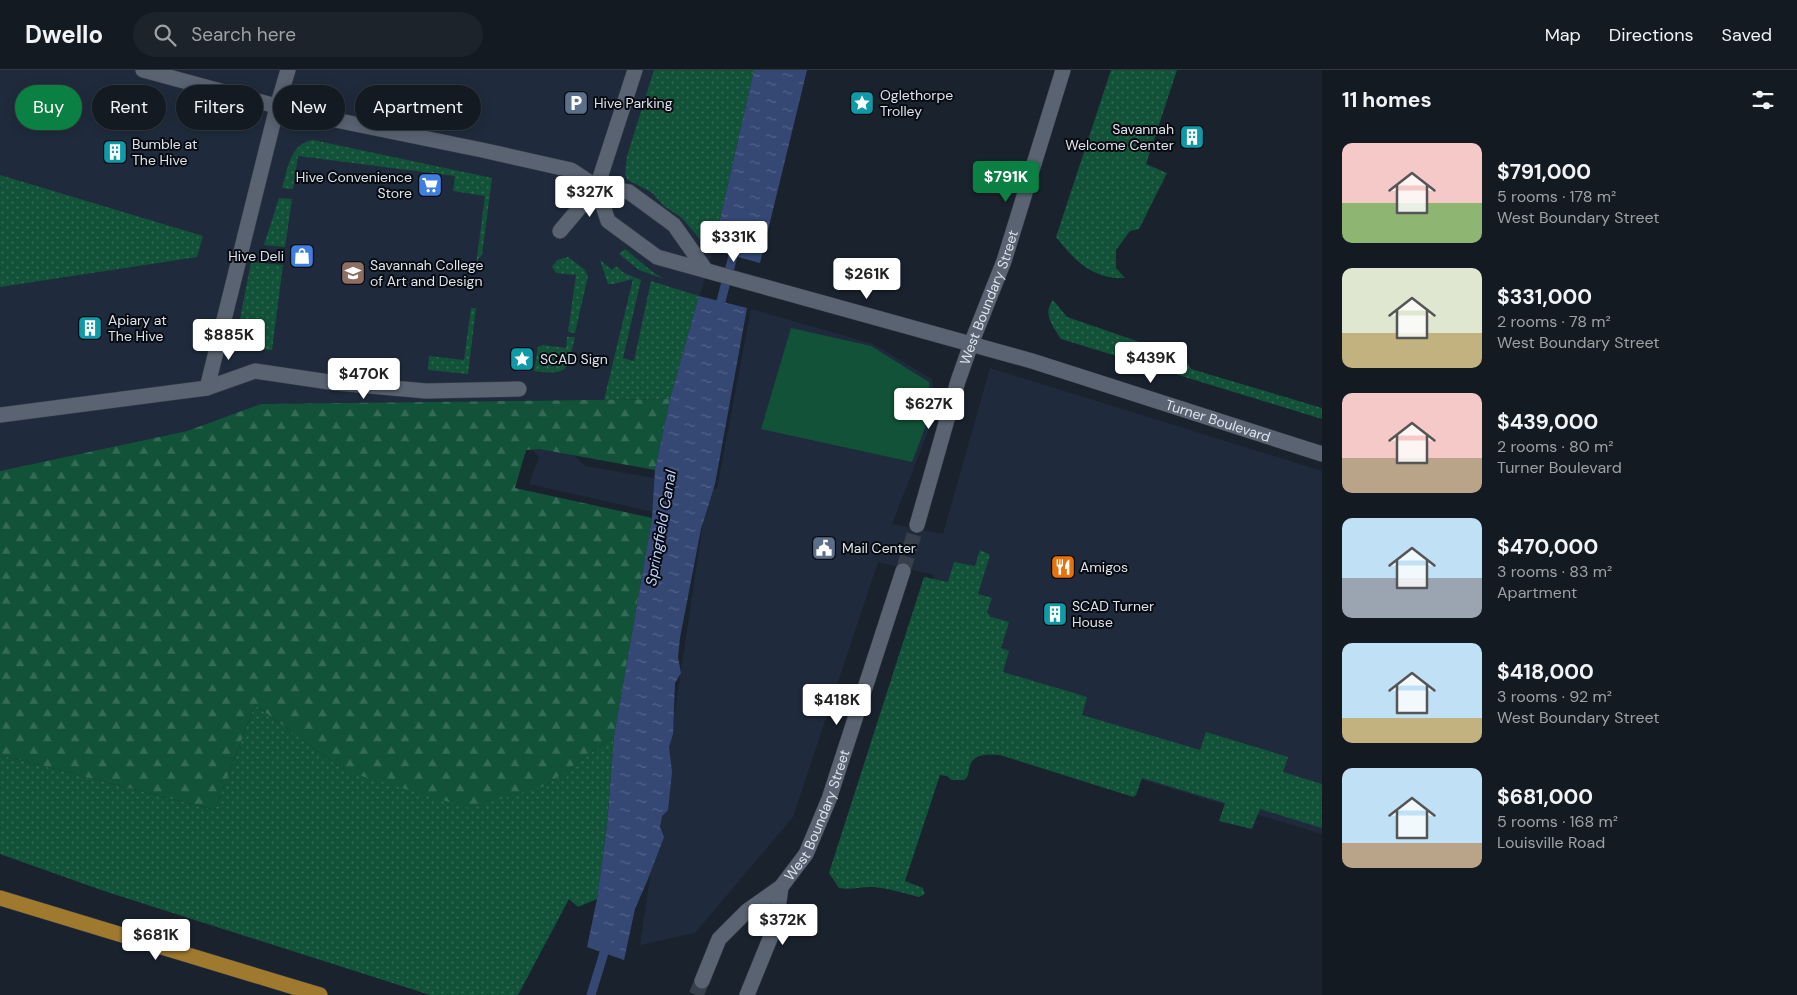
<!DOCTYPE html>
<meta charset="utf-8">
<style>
body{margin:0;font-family:"DM Sans",sans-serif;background:#1d232a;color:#f1f3f6;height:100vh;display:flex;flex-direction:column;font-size:19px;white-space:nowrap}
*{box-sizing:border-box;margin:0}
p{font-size:16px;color:#9da1a5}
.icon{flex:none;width:28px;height:28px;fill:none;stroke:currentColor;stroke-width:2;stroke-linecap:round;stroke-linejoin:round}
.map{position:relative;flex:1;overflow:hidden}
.sheet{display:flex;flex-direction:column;background:#141a22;width:475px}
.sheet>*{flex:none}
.top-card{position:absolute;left:15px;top:15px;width:475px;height:45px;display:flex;gap:10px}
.price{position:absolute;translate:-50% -42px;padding:0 11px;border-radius:5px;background:#fff;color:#222;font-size:16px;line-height:32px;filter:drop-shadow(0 1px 2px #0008)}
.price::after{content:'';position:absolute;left:50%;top:30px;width:15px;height:11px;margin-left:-8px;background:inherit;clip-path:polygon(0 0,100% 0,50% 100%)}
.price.selected{background:#0b8043;color:#fff}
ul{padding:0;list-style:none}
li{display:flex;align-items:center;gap:15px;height:125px;padding:0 20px}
li span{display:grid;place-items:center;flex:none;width:140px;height:100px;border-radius:10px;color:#555}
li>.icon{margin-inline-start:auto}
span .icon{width:60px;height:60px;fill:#fffc;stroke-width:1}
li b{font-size:21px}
h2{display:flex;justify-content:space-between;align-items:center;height:60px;padding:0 20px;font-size:21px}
.tag{padding:0 18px;border-radius:22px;background:#141a22;box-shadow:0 2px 12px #0003,0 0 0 1px #333840;font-size:18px;line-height:45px}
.tag.selected{background:#0b8043;color:#fff}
header{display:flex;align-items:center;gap:30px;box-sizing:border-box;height:70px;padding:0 25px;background:#141a22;border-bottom:1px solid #333840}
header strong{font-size:24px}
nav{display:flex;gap:28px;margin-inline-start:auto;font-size:18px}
.search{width:350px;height:45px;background:#1d232a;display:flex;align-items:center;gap:12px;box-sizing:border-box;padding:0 18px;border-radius:28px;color:#9da1a5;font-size:19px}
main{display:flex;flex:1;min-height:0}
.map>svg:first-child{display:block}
</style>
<header>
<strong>Dwello</strong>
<div class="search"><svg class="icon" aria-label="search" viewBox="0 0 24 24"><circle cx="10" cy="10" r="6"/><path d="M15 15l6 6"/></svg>Search here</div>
<nav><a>Map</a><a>Directions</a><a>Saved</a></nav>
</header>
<main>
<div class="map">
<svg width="1322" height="925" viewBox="0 0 1322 925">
<defs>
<pattern id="grass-dots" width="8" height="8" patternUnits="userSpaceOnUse" patternTransform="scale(1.25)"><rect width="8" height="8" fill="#125239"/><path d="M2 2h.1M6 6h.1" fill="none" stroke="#346b56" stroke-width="1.8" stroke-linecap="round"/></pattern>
<pattern id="forest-firs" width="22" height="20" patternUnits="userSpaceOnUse" patternTransform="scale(1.25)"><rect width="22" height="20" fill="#125239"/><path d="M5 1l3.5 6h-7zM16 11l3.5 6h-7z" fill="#346b56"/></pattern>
<pattern id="water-ripples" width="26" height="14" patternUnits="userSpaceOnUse" patternTransform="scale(1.25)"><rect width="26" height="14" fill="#354874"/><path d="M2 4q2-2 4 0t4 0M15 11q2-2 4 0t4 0" fill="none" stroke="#526288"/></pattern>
</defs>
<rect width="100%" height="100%" fill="#1a222e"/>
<g fill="#1f2b3c">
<polygon points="0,0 754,0 713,180 670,329 261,334 187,361 0,401"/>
<polygon points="751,239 873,274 932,309 936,341 892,454 943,464 990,298 1322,401 1322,764 895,635 934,505 878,492 793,747 695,863 640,875 703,453 529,414 539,387 489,337 521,335 585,396 717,419"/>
</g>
<g fill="url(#grass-dots)">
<polygon points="654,0 754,0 713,180 704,174 682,148 664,136 651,122 628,110 625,105 627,86"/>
<path d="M 1111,0 L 1177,0 L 1146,94 L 1167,103 L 1139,159 L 1130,161 L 1116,180 L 1116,198 L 1125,208 C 1093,210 1074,190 1056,167 Z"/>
<path d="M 313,70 L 492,108 L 482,185 L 479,188 L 476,195 L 485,126 L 453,121 L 455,106 L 298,86 L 293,119 L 282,118 C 288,99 290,73 313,70 Z"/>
<polygon points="0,105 203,166 197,187 0,217"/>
<polygon points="279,128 292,129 285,177 264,175"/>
<polygon points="625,179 654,203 664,209 639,200 619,184"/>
<polygon points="568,187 584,199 588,206 575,263 568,262 576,205 556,203 552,197 557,190"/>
<polygon points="600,190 612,200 616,196 624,203 641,210 623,288 634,291 651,211 699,226 670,329 604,330 633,209 613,214 608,214"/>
<path d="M 251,192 L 283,195 L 272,280 C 259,279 241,280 237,265 Z"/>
<path d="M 1053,230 L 1067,247 L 1154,277 L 1170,277 L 1180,281 L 1191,299 L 1322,338 L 1322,349 L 1061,269 C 1053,256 1042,244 1053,230 Z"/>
<polygon points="471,238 476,238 468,304 428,300 429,286 464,290"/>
<path d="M 567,267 L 575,267 C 567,299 571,306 534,301 L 538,277 L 543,275 L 566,278 Z"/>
<path d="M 980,480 L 990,485 L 978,524 L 992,528 L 987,542 L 991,547 L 1009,552 L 1001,578 L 1009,581 L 1003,602 L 1087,627 L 1082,645 L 1200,680 L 1206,662 L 1288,687 L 1283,702 L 1322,714 L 1322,758 L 1260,739 L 1252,759 L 1219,751 L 1225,733 L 1142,708 L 1136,725 L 1133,727 L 1130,726 L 1000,685 C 987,684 972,683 969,699 C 968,704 969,706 964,710 L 951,710 L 947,706 L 940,705 L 905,811 L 923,818 L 925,824 L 919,827 C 903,823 888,818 872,817 C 861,817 850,820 839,818 L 829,803 L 924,507 L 948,512 L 954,492 L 975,496 Z"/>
<polygon points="255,635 345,701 545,716 614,666 607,755 597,829 578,837 569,829 518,925 430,925 104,821 0,784 0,685 215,740"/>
</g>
<polygon fill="url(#forest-firs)" points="670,329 655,400 539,379 526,380 515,418 652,448 614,666 545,716 469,738 345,701 255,635 215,740 0,685 0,401 187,361 261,334"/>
<polygon fill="#125239" points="791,258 871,276 929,312 931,342 912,392 761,359"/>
<g fill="url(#water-ripples)">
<polygon points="754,0 807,0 760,193 713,180"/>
<polygon points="699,226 747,238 715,414 701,459 680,568 678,587 681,603 675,613 673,664 669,677 672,702 668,740 662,746 660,757 664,767 648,809 635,839 624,890 587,877 597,829 607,755 614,666 652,448 655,400 670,329"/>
</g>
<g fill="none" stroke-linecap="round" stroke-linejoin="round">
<g stroke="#354874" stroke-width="9">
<polyline points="718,242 736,175"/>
<polyline points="591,925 607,873"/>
</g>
<g stroke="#373f4a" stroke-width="15" stroke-dasharray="15 8" stroke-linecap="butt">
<polyline points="903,501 917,455"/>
<polyline points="696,925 702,911"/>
</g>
<defs>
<g id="minor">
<polyline points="143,0 306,44 482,80 571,100 597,117 629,122 674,155 705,199"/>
<path id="s1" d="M 597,117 L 608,151 L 657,187 L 1032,291 L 1322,384"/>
<polyline points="560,161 597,117 635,0"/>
<polyline points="207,318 255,301 336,313 426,321 519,319"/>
<polyline points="0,345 207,318 277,37 288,0"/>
<path id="s2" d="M 917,455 L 958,311 L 971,274 L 1004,191 L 1063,0"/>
<path id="s3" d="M 702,911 L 719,869 L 747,841 L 781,817 L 806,784 L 829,729 L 903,501"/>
<polyline points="747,925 776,854 781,817"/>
</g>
<polyline id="major" points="0,828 320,925"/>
</defs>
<use href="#minor" stroke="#393f49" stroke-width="16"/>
<use href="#major" stroke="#393f49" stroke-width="16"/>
<use href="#minor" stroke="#596371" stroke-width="15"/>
<use href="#major" stroke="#9f792e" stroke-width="15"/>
</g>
<defs>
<symbol id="parking-square" viewBox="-11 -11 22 22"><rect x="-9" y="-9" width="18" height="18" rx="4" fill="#5c6f8a" stroke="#080b11"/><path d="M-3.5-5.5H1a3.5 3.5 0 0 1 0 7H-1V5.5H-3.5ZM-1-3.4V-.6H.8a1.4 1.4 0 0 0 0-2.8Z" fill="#fff"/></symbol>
<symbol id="sight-square" viewBox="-11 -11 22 22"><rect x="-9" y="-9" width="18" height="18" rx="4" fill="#0f9aa8" stroke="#080b11"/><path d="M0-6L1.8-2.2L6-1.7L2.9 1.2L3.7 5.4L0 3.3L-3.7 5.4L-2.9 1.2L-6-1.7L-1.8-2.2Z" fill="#fff"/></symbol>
<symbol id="building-square" viewBox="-11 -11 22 22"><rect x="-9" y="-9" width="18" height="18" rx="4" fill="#0f9aa8" stroke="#080b11"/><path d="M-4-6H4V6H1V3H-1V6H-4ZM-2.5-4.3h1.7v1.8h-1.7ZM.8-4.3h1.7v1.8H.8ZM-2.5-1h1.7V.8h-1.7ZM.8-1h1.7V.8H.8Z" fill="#fff"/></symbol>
<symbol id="supermarket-square" viewBox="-11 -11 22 22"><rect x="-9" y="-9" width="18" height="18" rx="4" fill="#3f7fe0" stroke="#080b11"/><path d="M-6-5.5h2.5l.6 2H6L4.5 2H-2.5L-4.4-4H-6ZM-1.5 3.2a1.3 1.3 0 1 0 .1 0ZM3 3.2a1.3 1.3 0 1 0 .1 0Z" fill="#fff"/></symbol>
<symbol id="shop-square" viewBox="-11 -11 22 22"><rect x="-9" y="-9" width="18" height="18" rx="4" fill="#3f7fe0" stroke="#080b11"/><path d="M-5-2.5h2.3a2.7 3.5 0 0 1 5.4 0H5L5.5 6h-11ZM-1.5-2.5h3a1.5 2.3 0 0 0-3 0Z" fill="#fff"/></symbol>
<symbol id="university-square" viewBox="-11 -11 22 22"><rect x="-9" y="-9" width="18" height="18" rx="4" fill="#8d6e63" stroke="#080b11"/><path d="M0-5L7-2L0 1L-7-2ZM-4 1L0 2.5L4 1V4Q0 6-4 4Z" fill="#fff"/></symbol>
<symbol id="civic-square" viewBox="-11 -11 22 22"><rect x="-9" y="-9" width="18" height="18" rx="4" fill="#5c6f8a" stroke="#080b11"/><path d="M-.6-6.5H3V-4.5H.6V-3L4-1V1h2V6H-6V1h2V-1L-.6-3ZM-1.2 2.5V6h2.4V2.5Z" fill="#fff"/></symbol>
<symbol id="restaurant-square" viewBox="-11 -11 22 22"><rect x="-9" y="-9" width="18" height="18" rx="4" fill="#e8710a" stroke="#080b11"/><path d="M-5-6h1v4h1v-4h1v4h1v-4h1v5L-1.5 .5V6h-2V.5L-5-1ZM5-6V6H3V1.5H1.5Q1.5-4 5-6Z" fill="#fff"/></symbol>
</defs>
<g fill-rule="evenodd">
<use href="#parking-square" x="562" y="19" width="28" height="28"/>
<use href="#sight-square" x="848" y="19" width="28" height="28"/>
<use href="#building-square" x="1178" y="53" width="28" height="28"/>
<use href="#building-square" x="101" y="68" width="28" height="28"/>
<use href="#supermarket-square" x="416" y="101" width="28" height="28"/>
<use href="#shop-square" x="288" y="172" width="28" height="28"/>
<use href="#university-square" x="339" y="189" width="28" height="28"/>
<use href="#building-square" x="76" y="244" width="28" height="28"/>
<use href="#sight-square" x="508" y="275" width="28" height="28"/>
<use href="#civic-square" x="810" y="464" width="28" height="28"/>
<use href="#restaurant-square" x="1049" y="483" width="28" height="28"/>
<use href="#building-square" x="1041" y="530" width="28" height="28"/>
</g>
<g text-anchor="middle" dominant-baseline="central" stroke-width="4" stroke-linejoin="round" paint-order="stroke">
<g font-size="14" fill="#dde3eb" stroke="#080b11" text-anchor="start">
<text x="880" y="25">Oglethorpe<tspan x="880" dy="16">Trolley</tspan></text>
<text x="594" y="33">Hive Parking</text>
<text x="1174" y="59" text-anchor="end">Savannah<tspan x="1174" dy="16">Welcome Center</tspan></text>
<text x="132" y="74">Bumble at<tspan x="132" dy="16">The Hive</tspan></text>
<text x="412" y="107" text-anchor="end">Hive Convenience<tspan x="412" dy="16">Store</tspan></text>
<text x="284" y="186" text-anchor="end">Hive Deli</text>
<text x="370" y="195">Savannah College<tspan x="370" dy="16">of Art and Design</tspan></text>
<text x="108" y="250">Apiary at<tspan x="108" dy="16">The Hive</tspan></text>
<text x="540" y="289">SCAD Sign</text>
<text x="842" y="478">Mail Center</text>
<text x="1080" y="497">Amigos</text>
<text x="1072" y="536">SCAD Turner<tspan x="1072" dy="16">House</tspan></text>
</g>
<g font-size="14" fill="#dde3eb" stroke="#080b11">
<text stroke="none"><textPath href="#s2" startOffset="239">West Boundary Street</textPath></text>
<text stroke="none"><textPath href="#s1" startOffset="681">Turner Boulevard</textPath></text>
<text stroke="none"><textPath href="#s3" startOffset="208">West Boundary Street</textPath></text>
</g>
<g font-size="15" font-style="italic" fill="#bfd3ff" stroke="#080b11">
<text transform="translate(661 458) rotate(-80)">Springfield Canal</text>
</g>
</g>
</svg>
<b class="price selected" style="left:1006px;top:133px">$791K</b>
<b class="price" style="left:590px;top:148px">$327K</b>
<b class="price" style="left:734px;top:193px">$331K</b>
<b class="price" style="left:867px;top:230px">$261K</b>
<b class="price" style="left:229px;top:291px">$885K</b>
<b class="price" style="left:1151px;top:314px">$439K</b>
<b class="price" style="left:364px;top:330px">$470K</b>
<b class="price" style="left:929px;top:360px">$627K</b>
<b class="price" style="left:837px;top:656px">$418K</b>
<b class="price" style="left:783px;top:876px">$372K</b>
<b class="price" style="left:156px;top:891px">$681K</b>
<div class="top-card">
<a class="tag selected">Buy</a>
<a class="tag">Rent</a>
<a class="tag">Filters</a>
<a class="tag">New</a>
<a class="tag">Apartment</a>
</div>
</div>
<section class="sheet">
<h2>11 homes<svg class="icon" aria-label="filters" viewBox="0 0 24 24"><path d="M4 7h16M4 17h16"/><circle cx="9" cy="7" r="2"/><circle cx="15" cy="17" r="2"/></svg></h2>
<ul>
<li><span style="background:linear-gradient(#f6c9c9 60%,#8fb573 0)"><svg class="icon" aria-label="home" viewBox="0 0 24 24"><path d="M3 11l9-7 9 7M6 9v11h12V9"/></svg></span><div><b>$791,000</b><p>5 rooms · 178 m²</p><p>West Boundary Street</p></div></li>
<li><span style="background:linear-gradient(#dfe7d0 65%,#c2b280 0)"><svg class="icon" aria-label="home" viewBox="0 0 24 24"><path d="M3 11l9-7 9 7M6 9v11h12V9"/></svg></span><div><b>$331,000</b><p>2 rooms · 78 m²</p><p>West Boundary Street</p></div></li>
<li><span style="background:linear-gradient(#f6c9c9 65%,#b9a48a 0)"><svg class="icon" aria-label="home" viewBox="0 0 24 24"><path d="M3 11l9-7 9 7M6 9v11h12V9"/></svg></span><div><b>$439,000</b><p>2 rooms · 80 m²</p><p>Turner Boulevard</p></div></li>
<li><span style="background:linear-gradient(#bfe0f5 60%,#9aa5b1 0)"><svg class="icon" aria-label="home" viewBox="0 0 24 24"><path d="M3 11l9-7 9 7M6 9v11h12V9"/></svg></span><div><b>$470,000</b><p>3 rooms · 83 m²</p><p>Apartment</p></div></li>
<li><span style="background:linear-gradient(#bfe0f5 75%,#c2b280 0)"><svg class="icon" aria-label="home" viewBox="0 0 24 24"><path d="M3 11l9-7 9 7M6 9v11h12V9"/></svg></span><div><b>$418,000</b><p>3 rooms · 92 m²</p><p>West Boundary Street</p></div></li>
<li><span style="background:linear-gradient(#bfe0f5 75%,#b9a48a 0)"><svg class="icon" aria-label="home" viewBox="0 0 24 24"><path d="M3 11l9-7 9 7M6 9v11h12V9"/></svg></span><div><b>$681,000</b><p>5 rooms · 168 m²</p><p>Louisville Road</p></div></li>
</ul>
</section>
</main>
